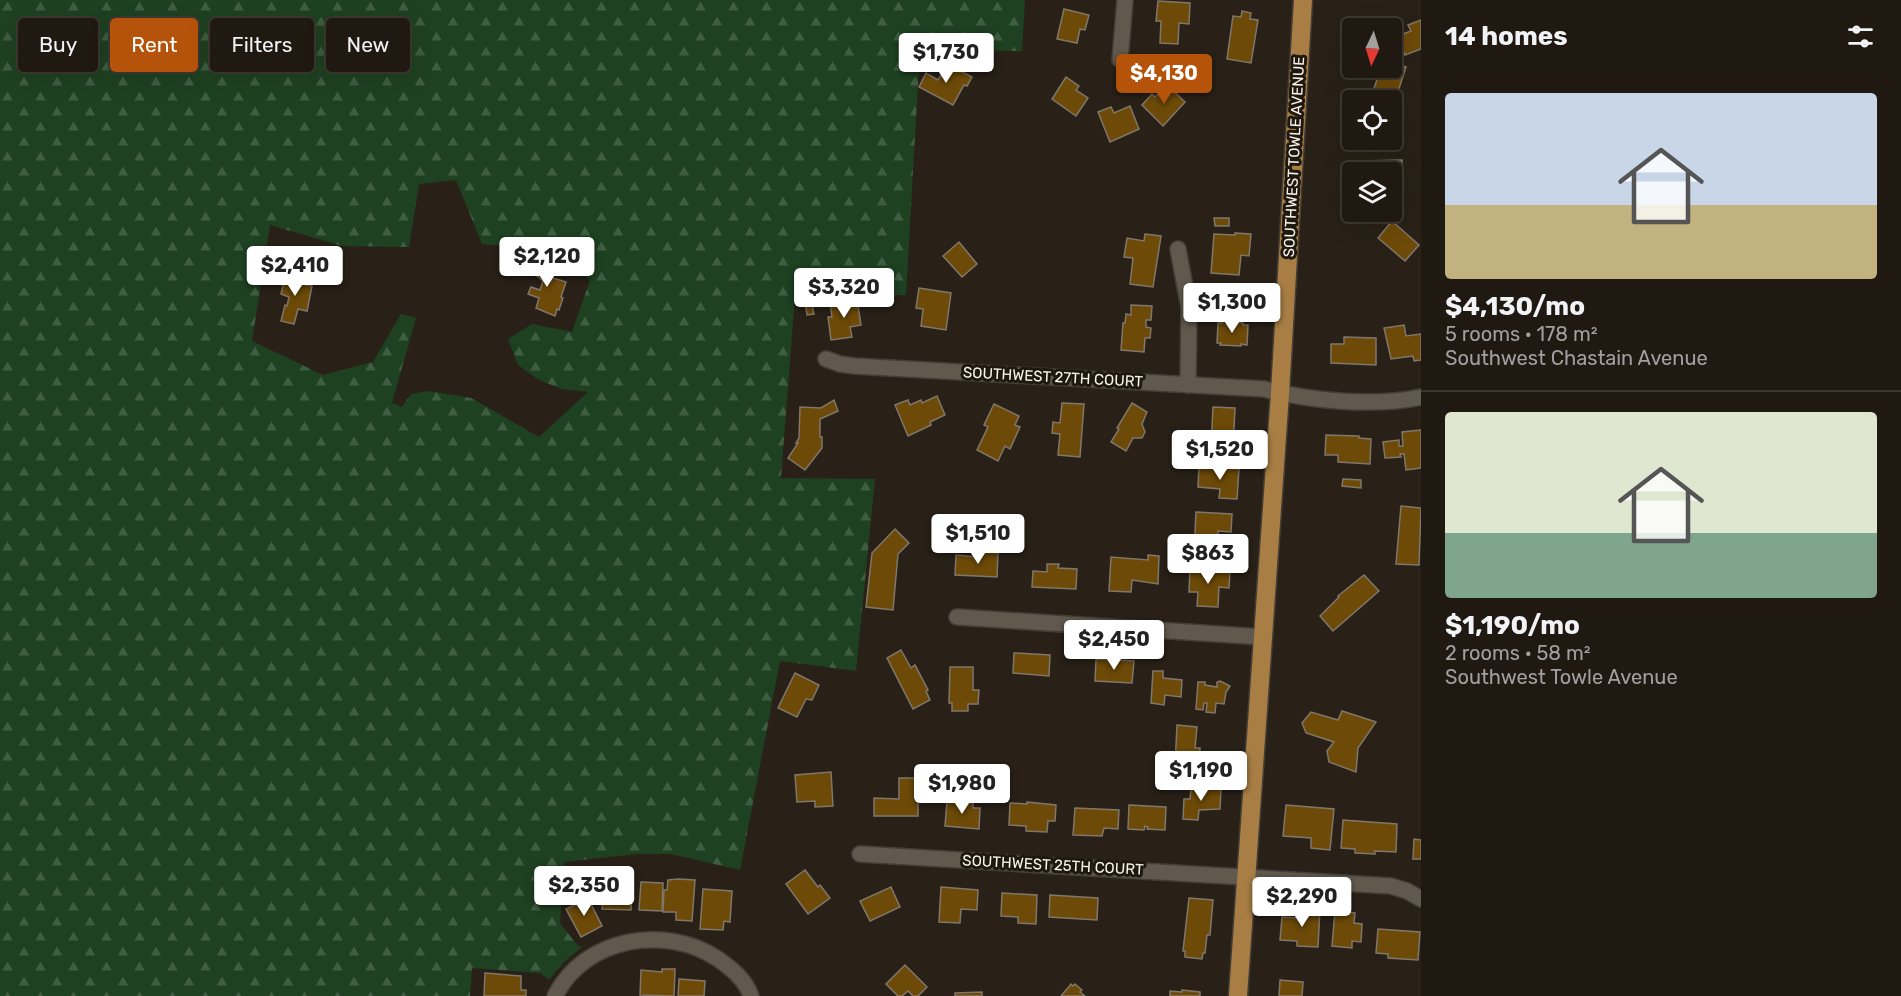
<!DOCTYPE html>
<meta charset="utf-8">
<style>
body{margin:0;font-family:Rubik,sans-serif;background:#2c261f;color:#f1f3f6;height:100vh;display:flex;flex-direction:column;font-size:22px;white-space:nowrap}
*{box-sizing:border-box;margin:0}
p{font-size:20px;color:#a1a09f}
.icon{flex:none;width:33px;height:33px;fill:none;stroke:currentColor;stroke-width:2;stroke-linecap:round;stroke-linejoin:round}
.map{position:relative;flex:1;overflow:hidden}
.drawer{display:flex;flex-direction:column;background:#1f1911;width:480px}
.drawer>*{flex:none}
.banner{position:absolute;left:18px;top:18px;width:570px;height:54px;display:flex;gap:12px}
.needle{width:39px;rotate:184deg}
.controls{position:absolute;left:1342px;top:18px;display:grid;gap:12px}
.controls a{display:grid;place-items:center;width:60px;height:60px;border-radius:6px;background:#1f1911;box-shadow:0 6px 24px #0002,0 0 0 2px #3c3831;font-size:30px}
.price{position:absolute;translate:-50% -51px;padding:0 14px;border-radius:6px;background:#fff;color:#222;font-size:20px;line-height:39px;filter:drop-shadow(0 2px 3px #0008)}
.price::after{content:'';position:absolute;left:50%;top:36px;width:18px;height:14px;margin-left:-9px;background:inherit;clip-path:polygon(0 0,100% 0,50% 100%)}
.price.selected{background:#b45309;color:#fff}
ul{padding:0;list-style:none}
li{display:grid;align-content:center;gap:12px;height:318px;padding:0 24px}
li+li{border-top:2px solid #3c3831}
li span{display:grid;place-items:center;height:186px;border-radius:6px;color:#555}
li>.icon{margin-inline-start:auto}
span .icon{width:108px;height:108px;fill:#fffc;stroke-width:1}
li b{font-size:26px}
h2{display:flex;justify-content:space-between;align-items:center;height:72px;padding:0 24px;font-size:26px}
.tag{padding:0 21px;border-radius:6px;background:#1f1911;box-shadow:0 6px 24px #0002,0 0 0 2px #3c3831;font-size:21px;line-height:54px}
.tag.selected{background:#b45309;color:#fff}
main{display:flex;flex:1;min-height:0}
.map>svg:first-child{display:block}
</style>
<main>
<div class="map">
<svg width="1421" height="996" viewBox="0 0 1421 996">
<defs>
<pattern id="forest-firs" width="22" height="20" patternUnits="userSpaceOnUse" patternTransform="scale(1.5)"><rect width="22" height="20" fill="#1e4121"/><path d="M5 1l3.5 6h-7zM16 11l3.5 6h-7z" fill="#3f5d42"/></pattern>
</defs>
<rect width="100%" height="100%" fill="#292117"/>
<path fill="url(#forest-firs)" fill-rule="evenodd" d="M 0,0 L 1025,0 L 1022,51 L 920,49 L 906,295 L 795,296 L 781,478 L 875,479 L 856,671 L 780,661 L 740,870 L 671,854 L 636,854 L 564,862 L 560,923 L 578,946 L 582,947 L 564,962 L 549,980 L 540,973 L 472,968 L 470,996 L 0,996 ZM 456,180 L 482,244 L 539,249 L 590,280 L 572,332 L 532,324 L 508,339 L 518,365 L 539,380 L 562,389 L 588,392 L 539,437 L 471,398 L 428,391 L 411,394 L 402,407 L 392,403 L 416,318 L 401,314 L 373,362 L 323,375 L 252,341 L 270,225 L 342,246 L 409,247 L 419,184 Z"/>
<g fill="#6d4a08" stroke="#80776b" stroke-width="1.5">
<polygon points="1158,1 1190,3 1189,24 1179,23 1178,44 1160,43 1161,21 1156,21"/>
<polygon points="1064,9 1089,15 1085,30 1080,29 1077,43 1057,39"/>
<polygon points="1242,11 1251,13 1250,19 1258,20 1251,63 1227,59 1233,16 1241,17"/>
<polygon points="1421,20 1421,49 1405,55 1398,36 1411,31 1408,25"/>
<polygon points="1392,62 1406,67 1395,101 1372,94 1381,68 1392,68"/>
<polygon points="947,64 972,77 967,86 964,85 953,105 919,87 926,73 938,80"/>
<polygon points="1066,77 1079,86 1076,90 1088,98 1076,116 1052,99"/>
<polygon points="1167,85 1185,102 1163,126 1142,105 1152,94 1155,97"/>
<polygon points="1130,106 1139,129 1110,142 1098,112 1111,107 1114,113"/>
<polygon points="1392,113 1398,114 1398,150 1378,150 1378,140 1392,140"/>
<polygon points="1402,160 1403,179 1392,179 1392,172 1364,172 1364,161"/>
<polygon points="1214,218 1229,218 1229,226 1215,226"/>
<polygon points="1392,221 1419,245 1405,261 1378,238"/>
<polygon points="1235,233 1251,234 1249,256 1241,255 1239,275 1211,273 1214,234 1235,235"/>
<polygon points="1145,234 1161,236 1153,287 1130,284 1133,258 1124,257 1127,238 1144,241"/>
<polygon points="959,242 977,264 962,277 943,256"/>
<polygon points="536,257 552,269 548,274 553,278 566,282 561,297 563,298 559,310 557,309 555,316 536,308 539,298 528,294 531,287 540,290 543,281 527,268"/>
<polygon points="286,272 301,275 300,283 312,286 307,311 298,309 294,324 281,321 285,305 287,306 289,297 281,294"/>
<polygon points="919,288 951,293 946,330 921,326 923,309 916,308"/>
<polygon points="857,299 861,325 850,327 852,337 831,340 828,317 832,317 830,303"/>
<polygon points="811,300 814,314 807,315 805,301"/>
<polygon points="1131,305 1152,306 1151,320 1146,320 1146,327 1151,328 1150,338 1145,338 1144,352 1121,350 1123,323 1125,323 1126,314 1131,315"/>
<polygon points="1222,321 1243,323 1243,325 1248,325 1247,345 1241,344 1241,346 1220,345 1221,343 1217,343 1218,323 1222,323"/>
<polygon points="1404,325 1406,336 1421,334 1421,360 1414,361 1413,356 1391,359 1384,328"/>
<polygon points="1344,337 1376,338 1376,365 1331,363 1331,344 1344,344"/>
<polygon points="937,396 945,415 930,422 931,425 908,436 895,405 908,400 910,405 921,400 922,403"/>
<polygon points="834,400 838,411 820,419 820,437 822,437 822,448 805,470 788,458 798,443 796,443 799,438 800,407 821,408"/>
<polygon points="1062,403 1084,404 1080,457 1058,455 1060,434 1052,433 1053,422 1060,423"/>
<polygon points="1132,403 1147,412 1142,424 1145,432 1142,438 1133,438 1126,451 1111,442 1119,429 1117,428"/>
<polygon points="994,404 1019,416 1015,425 1020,427 1010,449 1005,446 998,461 977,450 988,427 984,425"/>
<polygon points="1213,407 1235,408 1233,448 1211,447"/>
<polygon points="1421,430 1421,468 1406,470 1404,454 1400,454 1401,457 1385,458 1383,442 1399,440 1399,446 1403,446 1402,432"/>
<polygon points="1326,435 1359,436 1359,438 1371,439 1370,464 1338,462 1338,455 1325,455"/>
<polygon points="1199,466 1239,469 1237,499 1219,498 1220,489 1198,487"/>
<polygon points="1343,479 1361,480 1361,488 1342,486"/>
<polygon points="1401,506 1421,508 1419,565 1396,564"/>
<polygon points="1196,512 1232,514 1231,532 1218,531 1216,556 1194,554"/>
<polygon points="895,529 909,543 898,554 893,610 866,607 872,553"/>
<polygon points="979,551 998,552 997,577 955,575 956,555 977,557"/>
<polygon points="1148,555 1159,556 1158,584 1132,580 1131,592 1109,591 1111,557 1148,560"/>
<polygon points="1047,564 1059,564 1058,568 1077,569 1076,589 1032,587 1033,571 1047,572"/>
<polygon points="1190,568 1230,571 1229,588 1219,587 1218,607 1197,606 1198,592 1189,592"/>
<polygon points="1364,575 1379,591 1333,631 1320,616 1339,597 1338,596"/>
<polygon points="901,650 911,668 915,665 928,690 926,691 930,700 913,709 887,658"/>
<polygon points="1014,653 1050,655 1049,676 1013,673"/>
<polygon points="1096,659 1134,661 1132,683 1095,681"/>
<polygon points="950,667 973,667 973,690 979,690 978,704 968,704 968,711 952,711 952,703 949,703"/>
<polygon points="1153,671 1163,671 1163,678 1182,680 1181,697 1165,695 1164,705 1151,703"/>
<polygon points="795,673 819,685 812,700 806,699 797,717 778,708"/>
<polygon points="1220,681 1230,686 1226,692 1224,704 1216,703 1215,713 1206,712 1207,703 1204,703 1203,710 1196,709 1198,682 1205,682 1205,685 1217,687 1217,682"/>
<polygon points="1342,711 1376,722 1358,748 1356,772 1329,762 1327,751 1334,742 1306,733 1302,723 1311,712 1338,720"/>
<polygon points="1177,725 1197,727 1195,748 1200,748 1199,768 1175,766"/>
<polygon points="831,772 833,806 815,807 815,801 797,802 795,775"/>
<polygon points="899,778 918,778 918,816 874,816 874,798 899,799"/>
<polygon points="1191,788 1221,789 1220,809 1199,810 1198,820 1183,819 1184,799 1190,799"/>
<polygon points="947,801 973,803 973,808 980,808 979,829 945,826"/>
<polygon points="1027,802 1056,805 1055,821 1048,821 1047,832 1026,831 1026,826 1009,825 1010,803 1027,804"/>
<polygon points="1129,805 1166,807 1165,830 1147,829 1148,827 1145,826 1144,830 1128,829"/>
<polygon points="1286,805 1334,809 1330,850 1311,848 1311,838 1283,836"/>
<polygon points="1075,808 1119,810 1118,829 1104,828 1102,836 1073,835"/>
<polygon points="1343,820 1397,824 1396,852 1375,851 1375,854 1355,853 1355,849 1341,848"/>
<polygon points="1414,839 1421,840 1421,859 1413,859"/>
<polygon points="805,870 818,887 820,885 830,898 808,914 786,884"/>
<polygon points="678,879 695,880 692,921 676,920 676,912 663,912 664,890 667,890 668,880"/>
<polygon points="603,881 632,882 631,910 602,909"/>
<polygon points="641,882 663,883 662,911 639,910"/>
<polygon points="891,887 900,907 870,921 860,901"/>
<polygon points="941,887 978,890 977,910 961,909 960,923 939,922"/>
<polygon points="703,889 732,891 730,922 724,921 723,930 700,929"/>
<polygon points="1002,893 1037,895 1036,924 1018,923 1018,917 1001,916"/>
<polygon points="1050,895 1098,898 1097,920 1049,917"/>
<polygon points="588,898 602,926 581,937 566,909"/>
<polygon points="1189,898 1213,900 1210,935 1207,935 1205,953 1203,953 1202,959 1185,957 1185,951 1183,951"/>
<polygon points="1300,907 1320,908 1318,947 1297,946 1297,941 1280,940 1282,917 1299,918"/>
<polygon points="1335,911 1355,913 1354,923 1362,924 1361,942 1352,941 1352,948 1332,946"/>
<polygon points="1378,929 1420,932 1418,960 1388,958 1388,954 1376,953"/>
<polygon points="905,965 927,987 918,996 913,996 908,991 902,996 898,996 886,984"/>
<polygon points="662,969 675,969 674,996 640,995 641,970 662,972"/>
<polygon points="485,973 521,976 521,990 526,990 526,996 484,996"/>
<polygon points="679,979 705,981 704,996 678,996"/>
<polygon points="1280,980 1303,982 1302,996 1279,996"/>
<polygon points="1071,984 1073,986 1075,984 1082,990 1080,992 1085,996 1061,996"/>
<polygon points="1182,990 1200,992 1200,996 1170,996 1170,991 1182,992"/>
<polygon points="982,992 982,996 955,996 955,993"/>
</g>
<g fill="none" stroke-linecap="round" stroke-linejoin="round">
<defs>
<g id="minor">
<polyline points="1120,60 1125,0"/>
<polyline points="1178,249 1189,308 1188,385"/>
<path d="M 826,359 L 840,364 L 854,366 L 1264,389 C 1312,401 1373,407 1421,397"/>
<polyline points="957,617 1263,637"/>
<polyline points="860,854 1391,886 1407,891 1421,899"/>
<path d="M 555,996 C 585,937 665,924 718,959 C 732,969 745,979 751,996"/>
</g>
<polyline id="major" points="1238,996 1280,393 1303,0"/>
</defs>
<use href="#minor" stroke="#443e36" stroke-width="18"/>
<use href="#major" stroke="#443e36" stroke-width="21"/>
<use href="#minor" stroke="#61594d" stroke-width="15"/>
<use href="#major" stroke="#a87e44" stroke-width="18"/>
</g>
<g text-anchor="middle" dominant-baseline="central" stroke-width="6" stroke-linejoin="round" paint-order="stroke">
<g font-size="15" fill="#f8f3ed" stroke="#1f180e">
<text transform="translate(1294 157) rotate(-87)">SOUTHWEST TOWLE AVENUE</text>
<text transform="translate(1053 377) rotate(3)">SOUTHWEST 27TH COURT</text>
<text transform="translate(1053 865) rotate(3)">SOUTHWEST 25TH COURT</text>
</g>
</g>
</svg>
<div class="controls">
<a><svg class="needle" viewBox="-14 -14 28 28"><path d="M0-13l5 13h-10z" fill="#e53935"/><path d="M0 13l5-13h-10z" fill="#a1a09f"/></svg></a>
<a><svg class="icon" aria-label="locate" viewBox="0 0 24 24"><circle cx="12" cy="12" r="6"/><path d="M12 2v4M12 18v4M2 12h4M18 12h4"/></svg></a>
<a><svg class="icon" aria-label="layers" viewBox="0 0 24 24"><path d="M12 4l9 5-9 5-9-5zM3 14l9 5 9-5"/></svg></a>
</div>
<b class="price" style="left:946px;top:84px">$1,730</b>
<b class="price selected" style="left:1164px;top:105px">$4,130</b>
<b class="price" style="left:547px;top:288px">$2,120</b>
<b class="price" style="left:295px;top:297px">$2,410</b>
<b class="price" style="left:844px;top:319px">$3,320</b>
<b class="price" style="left:1232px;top:334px">$1,300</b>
<b class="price" style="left:1220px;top:481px">$1,520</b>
<b class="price" style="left:978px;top:565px">$1,510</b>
<b class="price" style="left:1208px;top:585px">$863</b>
<b class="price" style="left:1114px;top:671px">$2,450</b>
<b class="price" style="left:1201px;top:802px">$1,190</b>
<b class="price" style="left:962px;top:815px">$1,980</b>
<b class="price" style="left:584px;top:917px">$2,350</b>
<b class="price" style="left:1302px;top:928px">$2,290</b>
<div class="banner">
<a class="tag">Buy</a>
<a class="tag selected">Rent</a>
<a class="tag">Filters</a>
<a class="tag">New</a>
</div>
</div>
<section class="drawer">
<h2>14 homes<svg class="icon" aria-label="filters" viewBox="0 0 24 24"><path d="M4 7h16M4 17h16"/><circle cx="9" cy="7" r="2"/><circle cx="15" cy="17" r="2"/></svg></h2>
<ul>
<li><span style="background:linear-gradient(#c9d6e8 60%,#c2b280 0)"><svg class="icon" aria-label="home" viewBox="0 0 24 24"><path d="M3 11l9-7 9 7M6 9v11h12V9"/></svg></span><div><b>$4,130/mo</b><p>5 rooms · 178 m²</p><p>Southwest Chastain Avenue</p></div></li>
<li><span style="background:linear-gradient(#dfe7d0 65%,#7fa58c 0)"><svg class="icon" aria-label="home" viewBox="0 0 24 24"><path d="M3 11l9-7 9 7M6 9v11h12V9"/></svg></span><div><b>$1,190/mo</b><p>2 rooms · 58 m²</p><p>Southwest Towle Avenue</p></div></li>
</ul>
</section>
</main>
